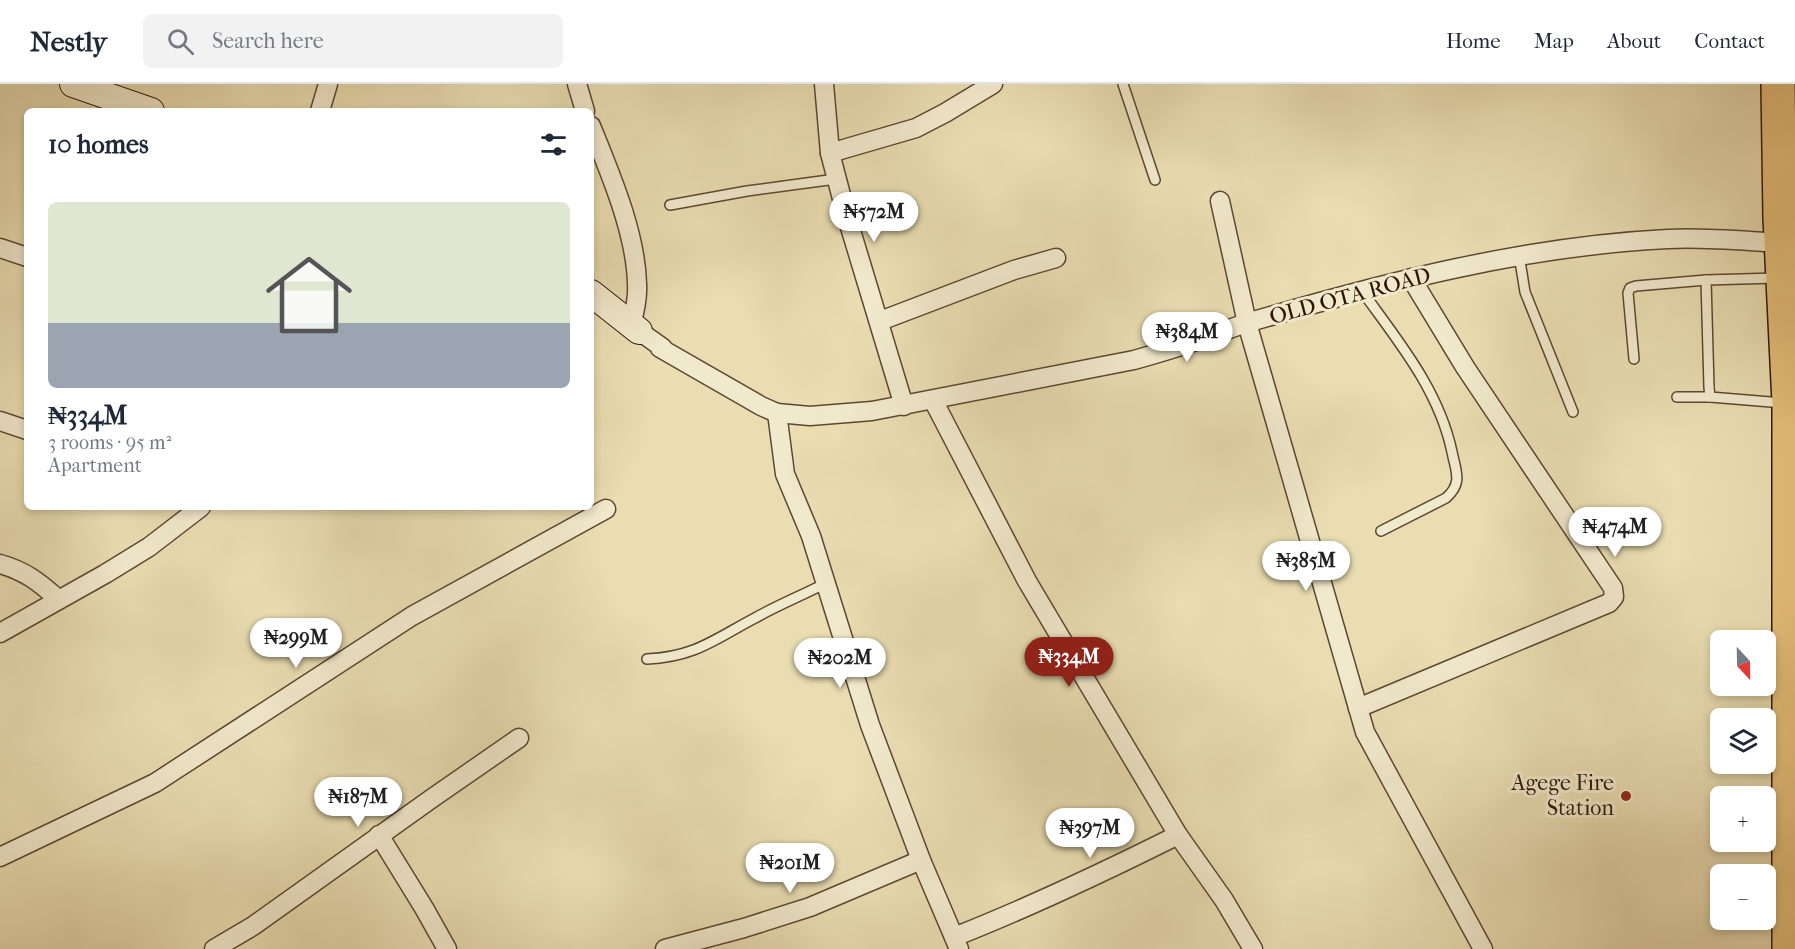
<!DOCTYPE html>
<meta charset="utf-8">
<style>
body{margin:0;font-family:"IM FELL French Canon",serif;background:#f2f2f3;color:#1f2937;height:100vh;display:flex;flex-direction:column;font-size:22px;white-space:nowrap}
*{box-sizing:border-box;margin:0}
p{font-size:20px;color:#747a83}
.icon{flex:none;width:33px;height:33px;fill:none;stroke:currentColor;stroke-width:2;stroke-linecap:round;stroke-linejoin:round}
.map{position:relative;flex:1;overflow:hidden}
.details{position:absolute;left:24px;top:24px;width:570px;height:402px;display:flex;flex-direction:column;background:#fff;border-radius:9px;box-shadow:0 3px 9px #0003}
.details>*{flex:none}
.needle{width:39px;rotate:158deg}
.fabs{position:absolute;left:1710px;top:546px;display:grid;gap:12px}
.fabs a{display:grid;place-items:center;width:66px;height:66px;border-radius:9px;background:#fff;box-shadow:0 3px 9px #0003;font-size:30px}
.price{position:absolute;translate:-50% -51px;padding:0 14px;border-radius:21px;background:#fff;color:#222;font-size:20px;line-height:39px;filter:drop-shadow(0 2px 3px #0008)}
.price::after{content:'';position:absolute;left:50%;top:36px;width:18px;height:14px;margin-left:-9px;background:inherit;clip-path:polygon(0 0,100% 0,50% 100%)}
.price.active{background:#8f2418;color:#fff}
ul{padding:0;list-style:none}
li{display:grid;align-content:center;gap:12px;height:318px;padding:0 24px}
li+li{border-top:2px solid #e0e1e3}
li span{display:grid;place-items:center;height:186px;border-radius:9px;color:#555}
li>.icon{margin-inline-start:auto}
span .icon{width:108px;height:108px;fill:#fffc;stroke-width:1}
li b{font-size:26px}
h2{display:flex;justify-content:space-between;align-items:center;height:72px;padding:0 24px;font-size:26px}
header{display:flex;align-items:center;gap:36px;box-sizing:border-box;height:84px;padding:0 30px;background:#fff;border-bottom:2px solid #e0e1e3}
header strong{font-size:28px}
nav{display:flex;gap:33px;margin-inline-start:auto;font-size:21px}
.search{width:420px;height:54px;background:#f2f2f3;display:flex;align-items:center;gap:15px;box-sizing:border-box;padding:0 21px;border-radius:9px;color:#747a83;font-size:22px}
.map>svg:first-child{display:block}
</style>
<header>
<strong>Nestly</strong>
<div class="search"><svg class="icon" aria-label="search" viewBox="0 0 24 24"><circle cx="10" cy="10" r="6"/><path d="M15 15l6 6"/></svg>Search here</div>
<nav><a>Home</a><a>Map</a><a>About</a><a>Contact</a></nav>
</header>
<div class="map">
<svg width="1795" height="865" viewBox="0 0 1795 865">
<rect width="100%" height="100%" fill="#e9ddb1"/>
<filter id="stains"><feTurbulence type="fractalNoise" baseFrequency=".00333" numOctaves="4"/><feColorMatrix values="0 0 0 0 .2 0 0 0 0 .09 0 0 0 0 .02 0 0 0 .5 -.17"/></filter>
<radialGradient id="worn" r=".72"><stop offset=".6" stop-color="#630" stop-opacity="0"/><stop offset="1" stop-color="#630" stop-opacity=".3"/></radialGradient>
<g fill="none" stroke-linecap="round" stroke-linejoin="round">
<defs>
<g id="lane">
<polyline points="1123,0 1155,96"/>
<polyline points="670,121 747,107 836,95"/>
<polyline points="1519,171 1525,208 1573,328"/>
<polyline points="1777,194 1706,196 1709,303 1710,313 1784,319"/>
<path d="M 1362,207 C 1398,257 1439,306 1452,368 C 1456,388 1463,399 1446,414 L 1381,447"/>
<polyline points="1634,275 1628,209 1630,204 1636,202 1706,196"/>
<polyline points="1677,313 1710,313"/>
<path d="M 647,575 C 695,573 715,555 755,534 C 778,521 803,511 826,499"/>
</g>
<g id="street">
<polyline points="577,0 585,27"/>
<polyline points="824,0 830,69 846,130 904,322"/>
<polyline points="320,27 328,0"/>
<path d="M 591,42 C 610,89 636,149 637,200 C 638,214 635,227 631,241"/>
<polyline points="830,69 916,44 945,29 993,0"/>
<polyline points="1220,117 1247,239 1365,648 1483,865"/>
<polyline points="0,164 27,173"/>
<polyline points="880,237 1014,186 1056,174"/>
<path d="M 639,247 L 663,264 L 660,264 L 761,322 L 777,329 L 810,332 L 872,327 L 1134,276 C 1159,269 1183,262 1207,253 C 1222,248 1236,242 1250,238 C 1387,198 1525,162 1668,155 C 1706,153 1744,157 1782,159"/>
<polyline points="933,316 1027,497 1178,751 1224,816 1253,865"/>
<polyline points="777,329 785,390 811,452 870,641 921,776 959,865"/>
<polyline points="0,337 27,346"/>
<path d="M 0,480 C 25,487 39,498 58,515"/>
<polyline points="0,549 105,490 149,463 201,423"/>
<polyline points="1358,624 1609,519 1614,513 1613,504 1465,283 1411,194"/>
<polyline points="379,751 424,824 447,865"/>
<polyline points="0,773 155,699 412,532 606,425"/>
<path d="M 954,853 C 1030,823 1104,788 1178,751"/>
<polyline points="214,865 253,842 431,715 519,654"/>
<polyline points="665,865 744,844 810,823 921,776"/>
</g>
<g id="secondary">
<polyline points="73,0 151,27"/>
<polyline points="591,209 639,247"/>
</g>
<polyline id="highway" points="1778,0 1780,134 1789,319 1789,865"/>
</defs>
<use href="#lane" stroke="#5d4732" stroke-width="12"/>
<use href="#street" stroke="#5d4732" stroke-width="21"/>
<use href="#secondary" stroke="#2e1508" stroke-width="28"/>
<use href="#highway" stroke="#2e1508" stroke-width="36"/>
<use href="#lane" stroke="#f1e9cc" stroke-width="9"/>
<use href="#street" stroke="#f1e9cc" stroke-width="18"/>
<use href="#secondary" stroke="#f1e9cc" stroke-width="26"/>
<use href="#highway" stroke="#e4be78" stroke-width="33"/>
</g>
<circle fill="#8f2418" stroke="#f1e9cc" stroke-width="2" cx="1626" cy="712" r="6"/>
<g text-anchor="middle" dominant-baseline="central" stroke-width="6" stroke-linejoin="round" paint-order="stroke">
<g font-size="22" fill="#2e1508" stroke="#f1e9cc">
<text transform="translate(1350 212) rotate(-15)">OLD OTA ROAD</text>
</g>
<g font-size="22" fill="#2e1508" stroke="#f1e9cc" text-anchor="end">
<text x="1614" y="699">Agege Fire<tspan x="1614" dy="25">Station</tspan></text>
</g>
</g>
<rect width="100%" height="100%" filter="url(#stains)"/>
<rect width="100%" height="100%" fill="url(#worn)"/>
</svg>
<div class="fabs">
<a><svg class="needle" viewBox="-14 -14 28 28"><path d="M0-13l5 13h-10z" fill="#e53935"/><path d="M0 13l5-13h-10z" fill="#747a83"/></svg></a>
<a><svg class="icon" aria-label="layers" viewBox="0 0 24 24"><path d="M12 4l9 5-9 5-9-5zM3 14l9 5 9-5"/></svg></a>
<a>+</a>
<a>−</a>
</div>
<b class="price" style="left:874px;top:159px">₦572M</b>
<b class="price" style="left:1187px;top:279px">₦384M</b>
<b class="price" style="left:1615px;top:474px">₦474M</b>
<b class="price" style="left:1306px;top:508px">₦385M</b>
<b class="price" style="left:296px;top:585px">₦299M</b>
<b class="price active" style="left:1069px;top:604px">₦334M</b>
<b class="price" style="left:840px;top:605px">₦202M</b>
<b class="price" style="left:358px;top:744px">₦187M</b>
<b class="price" style="left:1090px;top:775px">₦397M</b>
<b class="price" style="left:790px;top:810px">₦201M</b>
<section class="details">
<h2>10 homes<svg class="icon" aria-label="filters" viewBox="0 0 24 24"><path d="M4 7h16M4 17h16"/><circle cx="9" cy="7" r="2"/><circle cx="15" cy="17" r="2"/></svg></h2>
<ul>
<li><span style="background:linear-gradient(#dfe7d0 65%,#9aa5b1 0)"><svg class="icon" aria-label="home" viewBox="0 0 24 24"><path d="M3 11l9-7 9 7M6 9v11h12V9"/></svg></span><div><b>₦334M</b><p>3 rooms · 95 m²</p><p>Apartment</p></div></li>
</ul>
</section>
</div>
